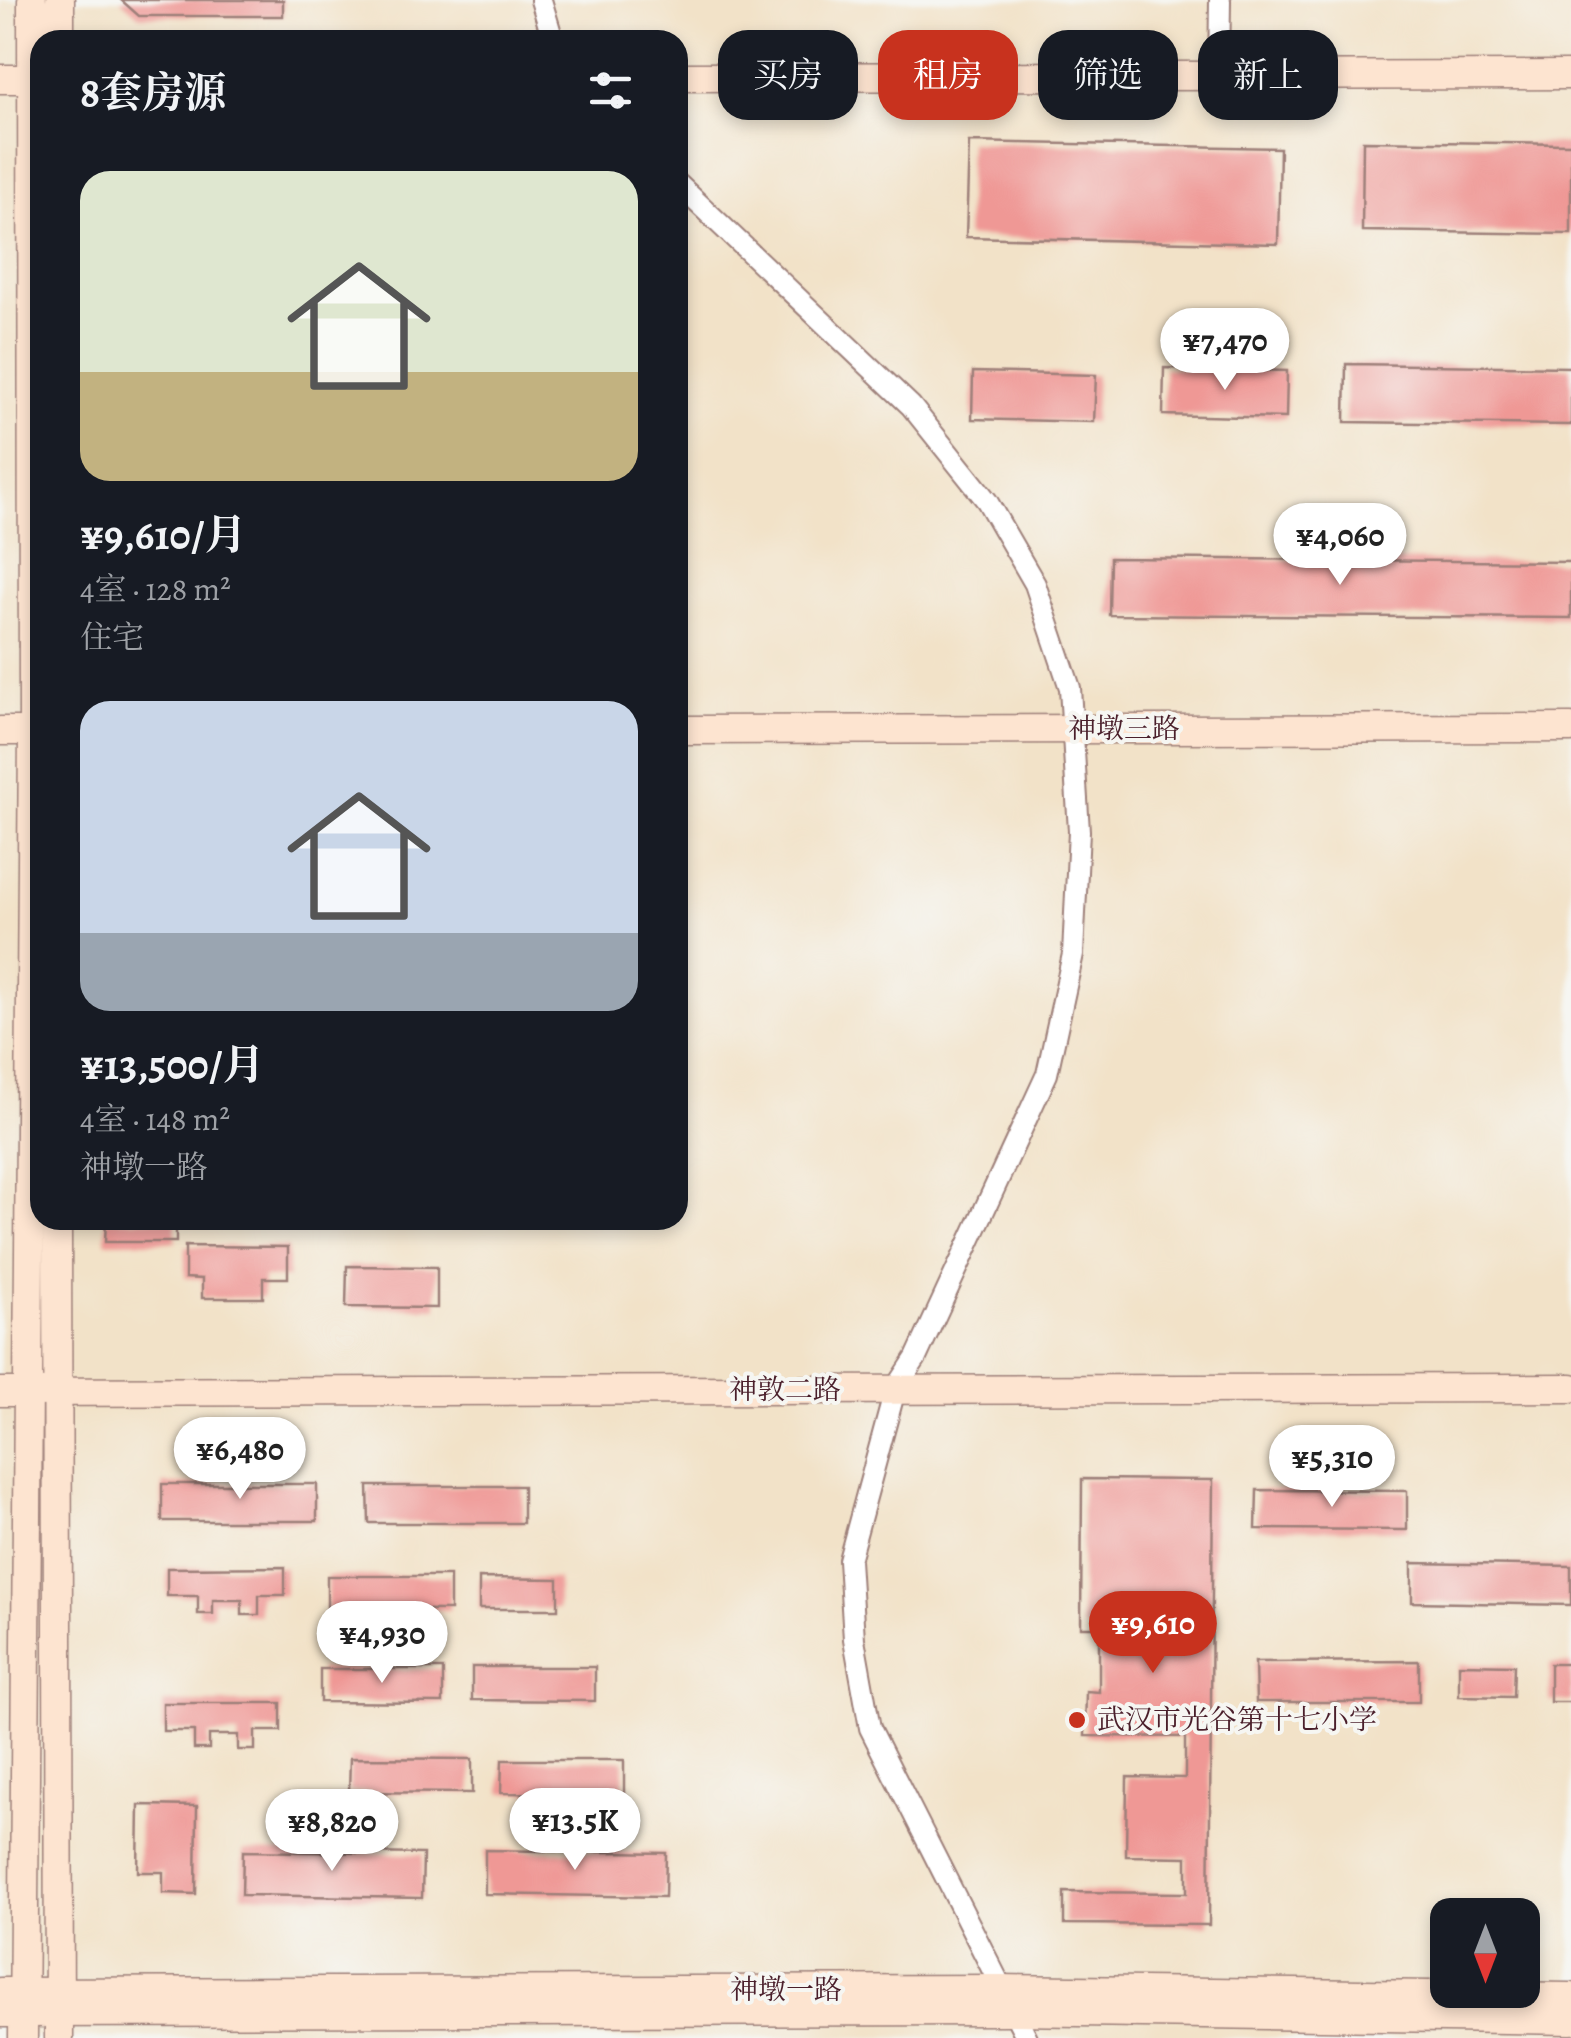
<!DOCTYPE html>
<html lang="zh">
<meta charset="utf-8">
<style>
body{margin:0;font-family:Alegreya,"Noto Serif SC",serif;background:#20242c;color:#f1f3f6;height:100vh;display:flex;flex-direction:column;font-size:38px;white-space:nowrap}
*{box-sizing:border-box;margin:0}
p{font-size:32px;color:#9ea1a6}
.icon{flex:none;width:55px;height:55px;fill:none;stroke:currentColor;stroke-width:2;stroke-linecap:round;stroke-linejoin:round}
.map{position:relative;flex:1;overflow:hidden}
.sheet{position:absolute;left:30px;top:30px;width:658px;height:1200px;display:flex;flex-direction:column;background:#171b24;border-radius:30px;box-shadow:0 5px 15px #0003}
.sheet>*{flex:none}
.banner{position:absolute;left:718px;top:30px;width:702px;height:90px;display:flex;gap:20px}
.needle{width:65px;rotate:180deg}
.buttons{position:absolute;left:1430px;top:1898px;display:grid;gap:20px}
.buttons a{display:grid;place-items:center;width:110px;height:110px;border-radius:20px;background:#171b24;box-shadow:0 5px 15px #0003;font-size:50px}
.price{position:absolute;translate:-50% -85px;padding:0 22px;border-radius:35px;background:#fff;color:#222;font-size:32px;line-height:65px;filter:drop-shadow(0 2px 5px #0008)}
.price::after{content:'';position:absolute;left:50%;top:60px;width:30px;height:22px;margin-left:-15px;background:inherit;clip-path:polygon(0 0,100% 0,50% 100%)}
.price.current{background:#c8321e;color:#fff}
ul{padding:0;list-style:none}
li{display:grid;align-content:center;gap:20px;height:530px;padding:0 50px}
li span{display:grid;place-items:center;height:310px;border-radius:30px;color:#555}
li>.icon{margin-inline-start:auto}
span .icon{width:180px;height:180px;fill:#fffc;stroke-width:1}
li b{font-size:42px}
h2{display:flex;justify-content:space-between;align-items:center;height:120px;padding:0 50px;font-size:42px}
.tag{padding:0 35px;border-radius:30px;background:#171b24;box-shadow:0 5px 15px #0003;font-size:35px;line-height:90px}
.tag.current{background:#c8321e;color:#fff}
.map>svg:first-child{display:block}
</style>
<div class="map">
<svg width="1571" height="2038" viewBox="0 0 1571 2038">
<rect width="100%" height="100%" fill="#f6f6f2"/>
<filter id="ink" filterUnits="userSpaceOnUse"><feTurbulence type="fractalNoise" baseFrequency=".01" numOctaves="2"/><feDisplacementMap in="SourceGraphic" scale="20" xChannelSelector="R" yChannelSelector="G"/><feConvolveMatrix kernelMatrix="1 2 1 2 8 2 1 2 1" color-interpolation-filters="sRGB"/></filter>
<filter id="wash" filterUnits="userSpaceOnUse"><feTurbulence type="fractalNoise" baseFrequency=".0048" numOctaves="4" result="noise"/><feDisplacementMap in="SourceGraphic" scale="40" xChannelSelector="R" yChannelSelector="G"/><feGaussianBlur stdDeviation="2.25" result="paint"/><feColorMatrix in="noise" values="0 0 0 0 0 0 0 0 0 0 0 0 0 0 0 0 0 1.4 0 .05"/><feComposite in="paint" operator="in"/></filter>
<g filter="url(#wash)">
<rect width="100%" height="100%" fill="#f2e2c8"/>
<g id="blocks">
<g fill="#ef9895">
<polygon points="121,0 283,0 283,16 139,16"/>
<polygon points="1363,141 1571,144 1571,234 1362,231"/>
<polygon points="969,142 1280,148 1278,244 966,237"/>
<polygon points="1346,364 1571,367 1571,425 1345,422"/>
<polygon points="1164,368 1287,371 1286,418 1163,415"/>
<polygon points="973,372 1096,375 1094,422 972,419"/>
<polygon points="1110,558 1571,562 1571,618 1109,615"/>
<polygon points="106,1220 176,1220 176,1242 105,1242"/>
<polygon points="185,1246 288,1247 288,1278 263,1278 263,1298 202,1298 202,1279 185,1278"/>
<polygon points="347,1266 437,1267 437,1308 346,1307"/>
<polygon points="1082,1479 1213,1480 1209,1925 1064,1924 1064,1892 1187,1893 1187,1857 1126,1856 1127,1777 1185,1778 1185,1737 1085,1736 1086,1691 1099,1692 1099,1627 1081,1627"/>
<rect x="162" y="1484" width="155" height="37"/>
<polygon points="368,1486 523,1486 523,1523 369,1523"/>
<polygon points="1257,1490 1407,1491 1407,1530 1256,1529"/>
<polygon points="1412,1563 1571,1566 1571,1605 1412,1602"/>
<polygon points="285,1567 285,1595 259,1595 259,1615 242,1615 242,1600 213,1600 213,1614 198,1614 198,1596 167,1596 167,1568"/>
<polygon points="327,1576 450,1576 450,1610 327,1609"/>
<polygon points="479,1578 558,1579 558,1609 479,1609"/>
<polygon points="1419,1661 1419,1702 1256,1702 1255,1662"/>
<polygon points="1459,1664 1514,1665 1513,1697 1459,1696"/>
<rect x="1550" y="1664" width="21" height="38"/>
<polygon points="472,1667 595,1667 595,1701 472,1700"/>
<polygon points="320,1669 443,1669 443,1703 320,1702"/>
<polygon points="163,1703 281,1703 281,1731 255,1731 255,1750 238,1750 238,1735 209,1735 209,1749 194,1749 194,1731 163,1731"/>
<polygon points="350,1758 472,1759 472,1793 349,1792"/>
<polygon points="502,1760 624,1760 624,1794 501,1793"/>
<polygon points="139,1805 197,1806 196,1894 163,1893 163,1872 138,1872"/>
<polygon points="485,1850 666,1853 665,1897 485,1894"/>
<polygon points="243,1851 423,1854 422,1898 242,1895"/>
</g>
</g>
</g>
<g filter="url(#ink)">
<use href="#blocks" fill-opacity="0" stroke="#9e807a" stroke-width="2.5"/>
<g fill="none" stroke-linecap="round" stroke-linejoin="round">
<defs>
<g id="street">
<polyline points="541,0 553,40"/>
<polyline points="1219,76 1220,0"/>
<polyline points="678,184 911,406 987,501 1035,584 1070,688 1079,831 1073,954 1047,1074 916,1358 895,1390 849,1560 854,1639 870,1728 1027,2038"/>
</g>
<g id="secondary">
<polyline points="60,0 60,40"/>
<polyline points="678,77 1571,75"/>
<polyline points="0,79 40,79"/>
<polyline points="678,730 1571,728"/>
<polyline points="0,731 40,731"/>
<polyline points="57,1220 59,2038"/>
<polyline points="0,1392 1571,1388"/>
<polyline points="0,1992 1002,1989 1571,1997"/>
<polyline points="0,2013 1016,2011 1571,2020"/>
<polyline points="23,2038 33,731 32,0"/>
</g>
</defs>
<use href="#street" stroke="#9e807a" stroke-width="24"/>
<use href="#secondary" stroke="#9e807a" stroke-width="31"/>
<use href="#street" stroke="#fff" stroke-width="20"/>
<use href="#secondary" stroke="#fde4d0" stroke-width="28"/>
</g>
</g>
<circle fill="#c8321e" stroke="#f6f6f2" stroke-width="4" cx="1077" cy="1720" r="10"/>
<g text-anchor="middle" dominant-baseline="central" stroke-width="8" stroke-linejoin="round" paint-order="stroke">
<g font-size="28" fill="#4a1f2b" stroke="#f6f6f2">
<text x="1124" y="729">神墩三路</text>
<text x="785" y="1390">神敦二路</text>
<text x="786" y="1990">神墩一路</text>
</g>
<g font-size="28" fill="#4a1f2b" stroke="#f6f6f2" text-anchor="start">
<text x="1097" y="1720">武汉市光谷第十七小学</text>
</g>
</g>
</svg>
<div class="buttons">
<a><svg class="needle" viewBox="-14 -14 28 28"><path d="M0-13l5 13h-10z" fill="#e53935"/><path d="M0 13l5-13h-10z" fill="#9ea1a6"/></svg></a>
</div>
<b class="price" style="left:1225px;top:393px">¥7,470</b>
<b class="price" style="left:1340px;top:588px">¥4,060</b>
<b class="price" style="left:240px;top:1502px">¥6,480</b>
<b class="price" style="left:1332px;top:1510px">¥5,310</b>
<b class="price current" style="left:1153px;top:1676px">¥9,610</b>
<b class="price" style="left:382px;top:1686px">¥4,930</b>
<b class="price" style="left:575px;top:1873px">¥13.5K</b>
<b class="price" style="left:332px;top:1874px">¥8,820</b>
<div class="banner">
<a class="tag">买房</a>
<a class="tag current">租房</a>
<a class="tag">筛选</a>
<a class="tag">新上</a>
</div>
<section class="sheet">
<h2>8套房源<svg class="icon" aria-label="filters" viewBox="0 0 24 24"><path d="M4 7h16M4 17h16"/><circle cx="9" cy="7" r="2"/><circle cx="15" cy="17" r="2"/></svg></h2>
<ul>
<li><span style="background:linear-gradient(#dfe7d0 65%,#c2b280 0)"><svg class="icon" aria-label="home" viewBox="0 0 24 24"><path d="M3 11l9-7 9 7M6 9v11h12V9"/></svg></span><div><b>¥9,610/月</b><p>4室 · 128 m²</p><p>住宅</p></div></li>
<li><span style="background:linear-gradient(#c9d6e8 75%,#9aa5b1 0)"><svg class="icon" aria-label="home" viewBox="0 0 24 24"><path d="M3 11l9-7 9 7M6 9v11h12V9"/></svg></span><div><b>¥13,500/月</b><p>4室 · 148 m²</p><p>神墩一路</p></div></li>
</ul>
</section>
</div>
